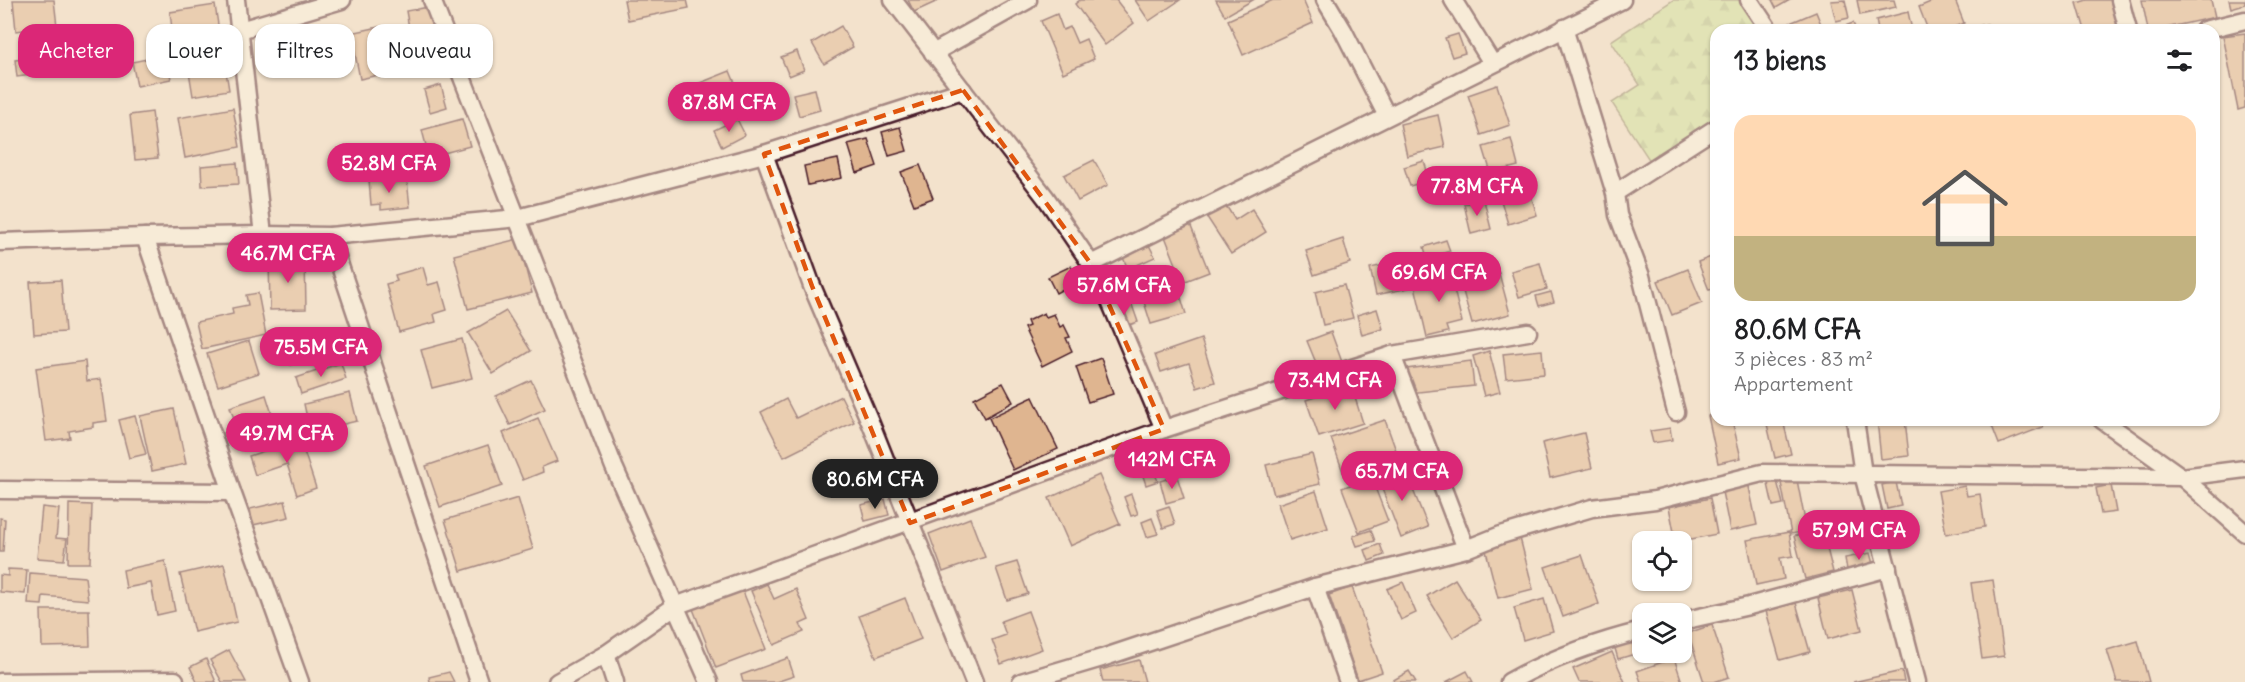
<!DOCTYPE html>
<html lang="fr">
<meta charset="utf-8">
<style>
body{margin:0;font-family:Delius,sans-serif;background:#f6f6f6;color:#202124;height:100vh;display:flex;flex-direction:column;font-size:22px;white-space:nowrap}
*{box-sizing:border-box;margin:0}
p{font-size:20px;color:#757577}
.icon{flex:none;width:33px;height:33px;fill:none;stroke:currentColor;stroke-width:2;stroke-linecap:round;stroke-linejoin:round}
.map{position:relative;flex:1;overflow:hidden}
.details{position:absolute;left:1710px;top:24px;width:510px;height:402px;display:flex;flex-direction:column;background:#fff;border-radius:18px;box-shadow:0 2px 4px #0004}
.details>*{flex:none}
.hud{position:absolute;left:18px;top:24px;width:570px;height:54px;display:flex;gap:12px}
.controls{position:absolute;left:1632px;top:531px;display:grid;gap:12px}
.controls a{display:grid;place-items:center;width:60px;height:60px;border-radius:12px;background:#fff;box-shadow:0 2px 4px #0004;font-size:30px}
.price{position:absolute;translate:-50% -51px;padding:0 14px;border-radius:21px;background:#db2777;color:#fff;font-size:20px;line-height:39px;filter:drop-shadow(0 2px 3px #0008)}
.price::after{content:'';position:absolute;left:50%;top:36px;width:18px;height:14px;margin-left:-9px;background:inherit;clip-path:polygon(0 0,100% 0,50% 100%)}
.price.active{background:#222;color:#fff}
ul{padding:0;list-style:none}
li{display:grid;align-content:center;gap:12px;height:318px;padding:0 24px}
li+li{border-top:2px solid #e0e0e0}
li span{display:grid;place-items:center;height:186px;border-radius:18px;color:#555}
li>.icon{margin-inline-start:auto}
span .icon{width:108px;height:108px;fill:#fffc;stroke-width:1}
li b{font-size:26px}
h2{display:flex;justify-content:space-between;align-items:center;height:72px;padding:0 24px;font-size:26px}
.chip{padding:0 21px;border-radius:18px;background:#fff;box-shadow:0 2px 4px #0004;font-size:21px;line-height:54px}
.chip.active{background:#db2777;color:#fff}
.map>svg:first-child{display:block}
</style>
<div class="map">
<svg width="2245" height="682" viewBox="0 0 2245 682">
<defs>
<pattern id="forest-firs" width="22" height="20" patternUnits="userSpaceOnUse" patternTransform="scale(1.5)"><rect width="22" height="20" fill="#cee59b"/><path d="M5 1l3.5 6h-7zM16 11l3.5 6h-7z" fill="#b2c486"/></pattern>
</defs>
<rect width="100%" height="100%" fill="#f3e2cc"/>
<filter id="ink" filterUnits="userSpaceOnUse"><feTurbulence type="fractalNoise" baseFrequency=".0167" numOctaves="2"/><feDisplacementMap in="SourceGraphic" scale="12" xChannelSelector="R" yChannelSelector="G"/><feConvolveMatrix kernelMatrix="1 2 1 2 8 2 1 2 1" color-interpolation-filters="sRGB"/></filter>
<g filter="url(#ink)">
<polygon fill="url(#forest-firs)" stroke="#8c8263" stroke-width="1.5" points="1673,0 1750,0 1770,30 1716,30 1716,118 1650,161 1612,103 1640,85 1611,41"/>
<g fill="#dfb590" stroke="#4a1f2b" stroke-width="1.5">
<polygon points="13,0 54,0 57,26 16,31"/>
<polygon points="624,0 687,0 689,8 628,20"/>
<polygon points="908,0 940,0 914,12"/>
<polygon points="1080,0 1116,0 1134,23 1105,45 1075,4"/>
<polygon points="1135,0 1180,0 1149,21"/>
<polygon points="1216,0 1253,0 1225,16"/>
<polygon points="1273,0 1303,0 1313,23 1243,55 1228,20"/>
<polygon points="1772,0 1790,0 1776,8"/>
<polygon points="1845,0 1849,18 1836,21 1831,1"/>
<polygon points="1857,0 1894,0 1896,7 1860,15"/>
<polygon points="1935,0 1955,0 1964,23 1947,30 1928,30 1919,7"/>
<polygon points="2087,0 2113,0 2121,30 2085,30 2077,3"/>
<polygon points="2142,0 2211,0 2215,17 2157,30 2148,30"/>
<polygon points="2229,0 2245,0 2245,4 2231,8"/>
<polygon points="215,5 219,31 173,38 170,12"/>
<polygon points="428,7 434,40 412,45 406,11"/>
<polygon points="1816,12 1823,29 1793,30 1790,23"/>
<polygon points="1908,12 1912,30 1878,30 1876,20"/>
<polygon points="1057,14 1063,30 1070,27 1077,43 1086,39 1094,59 1063,73 1041,21"/>
<polygon points="1853,23 1856,30 1835,30"/>
<polygon points="1987,24 1989,30 1965,30 1965,29"/>
<polygon points="841,26 853,47 824,64 812,43"/>
<polygon points="379,27 388,73 360,79 351,33"/>
<polygon points="339,29 346,65 296,75 289,38"/>
<polygon points="2245,33 2245,108 2238,110 2223,36"/>
<polygon points="1458,34 1465,53 1452,57 1445,38"/>
<polygon points="440,46 445,71 407,79 402,53"/>
<polygon points="797,51 804,70 789,76 781,57"/>
<polygon points="223,53 229,90 193,96 187,59"/>
<polygon points="53,55 55,72 17,77 15,60"/>
<polygon points="166,55 171,79 137,86 132,62"/>
<polygon points="730,71 743,102 708,117 695,85"/>
<polygon points="441,85 447,107 430,112 424,90"/>
<polygon points="1497,85 1510,125 1481,135 1468,95"/>
<polygon points="815,89 820,110 799,116 793,94"/>
<polygon points="233,108 240,147 185,158 178,118"/>
<polygon points="152,112 158,158 135,160 130,115"/>
<polygon points="1438,115 1445,147 1407,156 1400,124"/>
<polygon points="462,119 470,146 429,157 422,130"/>
<polygon points="737,119 745,135 722,147 714,130"/>
<polygon points="900,127 907,151 889,156 882,132"/>
<polygon points="868,139 877,166 857,173 848,144"/>
<polygon points="1511,139 1518,166 1491,173 1483,147"/>
<polygon points="838,159 842,178 808,185 804,166"/>
<polygon points="1094,160 1108,185 1078,201 1064,175"/>
<polygon points="1424,161 1430,180 1410,186 1404,167"/>
<polygon points="237,163 239,184 202,186 201,166"/>
<polygon points="920,165 933,198 914,205 901,172"/>
<polygon points="384,178 384,182 407,180 410,207 381,210 381,204 371,205 369,180"/>
<polygon points="1528,186 1537,215 1508,224 1499,194"/>
<polygon points="1222,199 1235,220 1252,209 1266,232 1231,254 1203,211"/>
<polygon points="1484,200 1491,229 1471,234 1464,204"/>
<polygon points="1190,224 1209,272 1183,282 1164,234"/>
<polygon points="518,239 532,293 468,309 454,255"/>
<polygon points="1343,239 1350,263 1314,275 1306,251"/>
<polygon points="1446,240 1450,251 1427,258 1424,247"/>
<polygon points="1147,241 1155,257 1128,269 1121,253"/>
<polygon points="1716,255 1716,288 1709,290 1698,262"/>
<polygon points="305,258 306,309 270,310 269,259"/>
<polygon points="1403,261 1409,288 1376,295 1370,268"/>
<polygon points="1540,263 1547,289 1519,297 1511,271"/>
<polygon points="1448,265 1462,322 1446,326 1448,332 1427,337 1415,286 1434,281 1430,270"/>
<polygon points="1071,266 1078,281 1056,293 1048,277"/>
<polygon points="423,267 428,285 439,282 447,310 434,314 436,322 399,332 386,284 397,281 395,275"/>
<polygon points="1688,269 1702,303 1672,315 1658,281"/>
<polygon points="1499,273 1510,314 1472,324 1461,284"/>
<polygon points="61,280 65,332 34,334 30,282"/>
<polygon points="1344,285 1353,318 1323,325 1315,292"/>
<polygon points="1178,288 1186,314 1151,324 1143,299"/>
<polygon points="1551,292 1554,302 1539,306 1536,296"/>
<polygon points="258,293 266,335 202,349 196,322 233,314 232,308 248,305 246,295"/>
<polygon points="1131,302 1138,322 1117,329 1110,309"/>
<polygon points="1377,309 1383,329 1362,335 1357,315"/>
<polygon points="506,311 531,351 493,374 468,333"/>
<polygon points="1044,313 1046,317 1054,314 1060,327 1064,325 1070,337 1066,338 1072,351 1042,366 1024,328 1029,326 1027,321"/>
<polygon points="325,332 332,351 291,365 284,347"/>
<polygon points="1331,332 1342,362 1319,370 1307,341"/>
<polygon points="462,339 472,378 432,388 421,350"/>
<polygon points="1201,339 1215,382 1197,388 1189,363 1161,372 1155,355"/>
<polygon points="249,341 259,373 218,386 207,354"/>
<polygon points="1542,350 1544,374 1506,378 1503,354"/>
<polygon points="1489,351 1500,392 1484,396 1473,356"/>
<polygon points="1101,358 1113,394 1088,402 1076,367"/>
<polygon points="85,361 87,381 101,379 107,421 93,423 93,427 69,431 70,438 46,441 36,368"/>
<polygon points="1471,361 1474,386 1409,393 1406,369"/>
<polygon points="341,363 346,379 301,394 296,378"/>
<polygon points="531,380 545,409 510,425 496,396"/>
<polygon points="1003,383 1013,402 985,418 974,398"/>
<polygon points="1351,385 1363,423 1319,437 1306,400"/>
<polygon points="350,393 357,421 310,432 304,404"/>
<polygon points="266,395 278,433 243,445 230,407"/>
<polygon points="841,396 854,422 784,457 761,412 786,399 796,418"/>
<polygon points="1033,397 1058,449 1013,470 989,418"/>
<polygon points="174,409 186,464 152,471 140,416"/>
<polygon points="1716,414 1716,420 1732,420 1741,458 1718,463 1708,416"/>
<polygon points="135,416 146,454 129,458 119,420"/>
<polygon points="538,418 557,461 542,467 543,472 523,480 503,433"/>
<polygon points="1385,420 1397,453 1343,472 1331,438"/>
<polygon points="1766,420 1783,420 1791,454 1775,458"/>
<polygon points="1877,420 1905,420 1909,456 1881,459"/>
<polygon points="1994,420 2041,420 2043,427 1999,444 1990,421"/>
<polygon points="1670,428 1672,440 1653,443 1650,431"/>
<polygon points="1584,433 1592,468 1550,478 1542,443"/>
<polygon points="300,439 316,488 297,495 287,464 255,475 249,456"/>
<polygon points="488,445 502,486 440,507 426,466"/>
<polygon points="1312,454 1320,484 1274,495 1266,465"/>
<polygon points="1403,465 1428,527 1401,538 1377,476"/>
<polygon points="1153,469 1158,481 1146,485 1142,473"/>
<polygon points="1099,475 1120,524 1070,546 1049,498"/>
<polygon points="1177,476 1184,498 1166,503 1160,481"/>
<polygon points="1371,477 1388,521 1359,532 1342,488"/>
<polygon points="1797,480 1807,531 1791,534 1781,483"/>
<polygon points="1777,481 1783,504 1773,506 1768,484"/>
<polygon points="1748,482 1757,525 1730,531 1721,487"/>
<polygon points="1896,482 1901,506 1887,509 1882,485"/>
<polygon points="2111,485 2116,512 2101,514 2096,488"/>
<polygon points="1965,486 1967,496 1980,494 1985,527 1946,534 1938,491"/>
<polygon points="1316,491 1328,528 1290,540 1278,504"/>
<polygon points="1131,494 1138,514 1131,516 1124,497"/>
<polygon points="518,498 533,549 461,571 445,520"/>
<polygon points="1710,498 1717,534 1676,542 1669,507"/>
<polygon points="885,499 889,515 865,521 861,505"/>
<polygon points="285,501 289,517 253,525 250,509"/>
<polygon points="69,504 92,505 90,563 68,563"/>
<polygon points="1169,506 1175,524 1163,528 1157,510"/>
<polygon points="42,507 59,509 56,538 67,539 64,560 37,558"/>
<polygon points="0,518 5,519 3,552 0,552"/>
<polygon points="970,518 985,557 943,572 929,534"/>
<polygon points="1152,518 1158,534 1147,537 1142,522"/>
<polygon points="1861,520 1863,528 1845,533 1843,524"/>
<polygon points="1822,529 1833,572 1805,579 1794,536"/>
<polygon points="1371,530 1375,541 1357,546 1353,536"/>
<polygon points="1789,532 1793,556 1780,558 1784,579 1756,585 1747,540"/>
<polygon points="1520,538 1533,589 1498,598 1485,547"/>
<polygon points="1380,544 1384,555 1369,561 1365,550"/>
<polygon points="1870,553 1873,564 1847,570 1845,558"/>
<polygon points="1582,555 1599,604 1563,617 1545,567"/>
<polygon points="165,561 175,611 157,615 151,583 126,588 123,570"/>
<polygon points="1017,562 1028,594 1007,600 996,568"/>
<polygon points="224,564 237,622 194,632 180,574"/>
<polygon points="8,569 27,570 25,594 0,592 0,575 8,576"/>
<polygon points="30,573 85,577 88,600 43,596 42,605 28,604"/>
<polygon points="1455,579 1481,620 1453,638 1427,596"/>
<polygon points="1993,580 2004,656 1982,659 1971,583"/>
<polygon points="1403,582 1416,613 1401,620 1387,589"/>
<polygon points="767,584 774,599 796,589 809,620 800,624 804,632 774,645 751,591"/>
<polygon points="1352,587 1382,672 1358,680 1329,595"/>
<polygon points="742,589 766,649 716,668 693,609"/>
<polygon points="1852,590 1862,630 1828,639 1818,598"/>
<polygon points="905,598 921,639 876,657 859,616"/>
<polygon points="1544,599 1553,631 1523,640 1514,608"/>
<polygon points="1796,603 1810,652 1780,660 1766,611"/>
<polygon points="41,610 89,610 90,646 42,647"/>
<polygon points="1028,611 1042,649 1001,664 992,640 1006,635 1001,621"/>
<polygon points="1712,625 1729,677 1714,682 1704,682 1688,633"/>
<polygon points="1632,640 1635,654 1618,659 1614,645"/>
<polygon points="2138,641 2149,682 2117,682 2107,650"/>
<polygon points="229,650 246,682 222,682 210,660"/>
<polygon points="1612,652 1625,682 1579,682 1573,669"/>
<polygon points="788,658 794,676 776,682 743,682 741,675"/>
<polygon points="1674,658 1682,682 1641,682 1637,671"/>
<polygon points="206,659 216,682 197,682 190,667"/>
<polygon points="1139,660 1145,682 1103,682 1100,670"/>
<polygon points="1409,671 1416,682 1393,682 1392,681"/>
<polygon points="1467,671 1473,682 1446,682"/>
<polygon points="1902,671 1904,682 1853,682"/>
<polygon points="449,672 454,682 430,682 429,677"/>
</g>
<g fill="none" stroke-linecap="round" stroke-linejoin="round">
<defs>
<g id="street">
<polyline points="236,0 263,235"/>
<polyline points="432,0 614,467 709,682"/>
<polyline points="893,0 1046,198 1091,264 1103,285 1164,429"/>
<polyline points="1325,0 1343,30 1387,116"/>
<polyline points="1453,0 1492,63"/>
<polyline points="1749,0 1769,30"/>
<polyline points="2120,0 2128,30"/>
<polyline points="1564,28 1615,193"/>
<polyline points="240,30 342,0"/>
<polyline points="2204,30 2245,20"/>
<polyline points="933,53 1028,0"/>
<polyline points="764,154 812,286 871,424 974,682"/>
<polyline points="330,236 479,682"/>
<polyline points="145,237 232,492 300,682"/>
<polyline points="0,242 145,237 263,235 330,236 518,218 764,154 963,90"/>
<polyline points="1091,264 1622,0"/>
<polyline points="1392,355 1466,549"/>
<polyline points="1676,412 1641,276 1618,215 1615,193 1716,128"/>
<polyline points="1855,420 1863,474 1917,682"/>
<polyline points="2102,420 2182,477 2245,533"/>
<polyline points="0,490 232,492"/>
<polyline points="1315,587 1348,682"/>
<polyline points="1682,621 1749,606 1888,568"/>
<polyline points="606,654 615,682"/>
<polyline points="0,682 175,680"/>
<polyline points="557,682 606,654 675,606 1164,429 1392,355 1528,332"/>
<polyline points="1021,682 1102,658 1315,587 1466,549 1501,535 1592,508 1655,500 1762,473 2182,477 2245,469"/>
<path d="M 1509,682 C 1550,659 1597,642 1642,631"/>
</g>
</defs>
<use href="#street" stroke="#4a1f2b" stroke-width="21"/>
<use href="#street" stroke="#fcf5e5" stroke-width="16"/>
</g>
</g>
<path d="M0 0H2245V682H0ZM 963,90 L 1091,264 L 1164,429 L 910,523 L 812,286 L 764,154 Z" fill="#f3e2cc" fill-opacity=".55" fill-rule="evenodd"/>
<path fill="none" stroke="#e0560e" stroke-width="4.5" stroke-dasharray="12 8" stroke-linejoin="round" d="M 963,90 L 1091,264 L 1164,429 L 910,523 L 812,286 L 764,154 Z"/>
</svg>
<div class="controls">
<a><svg class="icon" aria-label="locate" viewBox="0 0 24 24"><circle cx="12" cy="12" r="6"/><path d="M12 2v4M12 18v4M2 12h4M18 12h4"/></svg></a>
<a><svg class="icon" aria-label="layers" viewBox="0 0 24 24"><path d="M12 4l9 5-9 5-9-5zM3 14l9 5 9-5"/></svg></a>
</div>
<b class="price" style="left:729px;top:133px">87.8M CFA</b>
<b class="price" style="left:389px;top:194px">52.8M CFA</b>
<b class="price" style="left:1477px;top:217px">77.8M CFA</b>
<b class="price" style="left:288px;top:284px">46.7M CFA</b>
<b class="price" style="left:1439px;top:303px">69.6M CFA</b>
<b class="price" style="left:1124px;top:316px">57.6M CFA</b>
<b class="price" style="left:321px;top:378px">75.5M CFA</b>
<b class="price" style="left:1335px;top:411px">73.4M CFA</b>
<b class="price" style="left:287px;top:464px">49.7M CFA</b>
<b class="price" style="left:1172px;top:490px">142M CFA</b>
<b class="price" style="left:1402px;top:502px">65.7M CFA</b>
<b class="price active" style="left:875px;top:510px">80.6M CFA</b>
<b class="price" style="left:1859px;top:561px">57.9M CFA</b>
<div class="hud">
<a class="chip active">Acheter</a>
<a class="chip">Louer</a>
<a class="chip">Filtres</a>
<a class="chip">Nouveau</a>
</div>
<section class="details">
<h2>13 biens<svg class="icon" aria-label="filters" viewBox="0 0 24 24"><path d="M4 7h16M4 17h16"/><circle cx="9" cy="7" r="2"/><circle cx="15" cy="17" r="2"/></svg></h2>
<ul>
<li><span style="background:linear-gradient(#ffd9b3 65%,#c2b280 0)"><svg class="icon" aria-label="home" viewBox="0 0 24 24"><path d="M3 11l9-7 9 7M6 9v11h12V9"/></svg></span><div><b>80.6M CFA</b><p>3 pièces · 83 m²</p><p>Appartement</p></div></li>
</ul>
</section>
</div>
